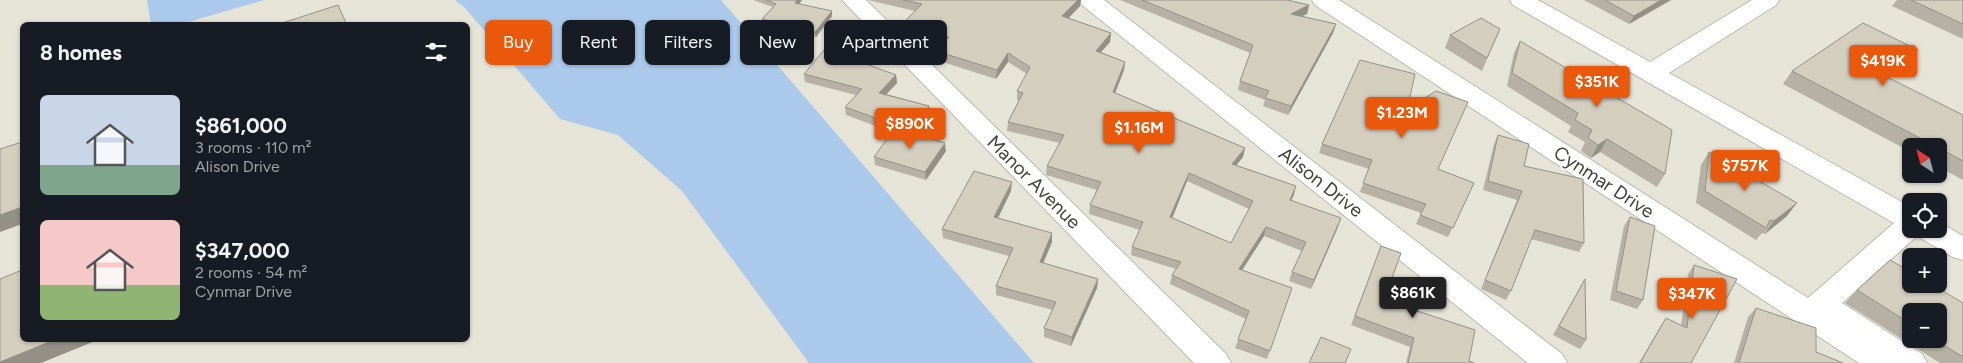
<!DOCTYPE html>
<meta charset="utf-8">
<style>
body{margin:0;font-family:Figtree,sans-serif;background:#242831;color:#f1f3f6;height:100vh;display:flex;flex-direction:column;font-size:19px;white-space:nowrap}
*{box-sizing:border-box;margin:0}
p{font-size:16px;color:#9ea1a6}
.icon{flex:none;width:28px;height:28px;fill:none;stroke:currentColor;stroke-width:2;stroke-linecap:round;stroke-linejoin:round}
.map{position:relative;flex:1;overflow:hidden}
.side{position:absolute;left:20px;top:22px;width:450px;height:320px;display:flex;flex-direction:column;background:#171b24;border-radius:8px;box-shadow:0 1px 4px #0004}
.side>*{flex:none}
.guide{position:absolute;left:485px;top:20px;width:475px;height:45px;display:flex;gap:10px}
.needle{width:32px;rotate:324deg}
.fabs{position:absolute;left:1902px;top:138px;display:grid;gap:10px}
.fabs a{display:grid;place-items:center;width:45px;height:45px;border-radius:8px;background:#171b24;box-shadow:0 1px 4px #0004;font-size:25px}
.price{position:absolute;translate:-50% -42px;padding:0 11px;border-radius:5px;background:#ea580c;color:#fff;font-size:16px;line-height:32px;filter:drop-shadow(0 1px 2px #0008)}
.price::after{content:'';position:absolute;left:50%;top:30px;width:15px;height:11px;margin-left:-8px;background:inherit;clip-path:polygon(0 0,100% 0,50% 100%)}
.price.active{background:#222;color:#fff}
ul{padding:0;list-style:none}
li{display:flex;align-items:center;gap:15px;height:125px;padding:0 20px}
li span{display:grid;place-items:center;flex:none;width:140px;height:100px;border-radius:8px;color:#555}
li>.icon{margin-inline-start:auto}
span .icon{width:60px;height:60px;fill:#fffc;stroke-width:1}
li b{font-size:21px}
h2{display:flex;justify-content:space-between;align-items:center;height:60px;padding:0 20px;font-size:21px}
.chip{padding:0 18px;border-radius:8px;background:#171b24;box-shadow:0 1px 4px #0004;font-size:18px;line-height:45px}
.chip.active{background:#ea580c;color:#fff}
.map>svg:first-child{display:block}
</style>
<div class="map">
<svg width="1963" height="363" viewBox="0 0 1963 363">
<rect width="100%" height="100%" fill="#f3f1e9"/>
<path fill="#e6e3d7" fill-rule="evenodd" d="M 0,0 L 1963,0 L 1963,363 L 0,363 ZM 22,25 L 468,25 L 468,340 L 22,340 ZM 1911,146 L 1939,146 L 1939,174 L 1911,174 ZM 1911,201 L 1939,201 L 1939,229 L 1911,229 ZM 1911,256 L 1939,256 L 1939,284 L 1911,284 ZM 1911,311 L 1939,311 L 1939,339 L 1911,339 Z"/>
<g fill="#aac9eb">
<polygon points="147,0 264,0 178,25 151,25"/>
<polygon points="455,0 721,0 1034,363 809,363 682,191 618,135 560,119 465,8"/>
</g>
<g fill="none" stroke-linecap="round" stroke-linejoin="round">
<defs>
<g id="street">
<polygon points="842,0 866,0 1226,354 1231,363 1194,363"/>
<polygon points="1079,0 1104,0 1562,354 1567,363 1528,363 1082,5"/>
<polygon points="1312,0 1339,0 1808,298 1894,223 1513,5 1510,0 1538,0 1650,62 1752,0 1779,0 1776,5 1669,73 1911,207 1911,229 1939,229 1939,222 1963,236 1963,260 1953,257 1917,236 1842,303 1922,354 1927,363 1859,363 1315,5"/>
</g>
</defs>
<use href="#street" stroke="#bebaac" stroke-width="2"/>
<use href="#street" fill="#fff" fill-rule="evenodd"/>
</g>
<g fill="#b6b1a4" fill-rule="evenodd">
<polygon points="753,0 802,0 799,4 832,16 816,37 763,24 762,19 773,7"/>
<path d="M 868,0 L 1081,0 L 1080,6 L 1068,18 L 1111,33 L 1110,42 L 1101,52 L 1125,62 L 1124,70 L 1115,93 L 1245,148 L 1243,157 L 1236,165 L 1296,186 L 1291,200 L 1338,227 L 1311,289 L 1289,281 L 1292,272 L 1302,251 L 1264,236 L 1242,270 L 1292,288 L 1267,359 L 1235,348 L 1246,319 L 1170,284 L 1172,275 L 1176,269 L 1131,255 L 1132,247 L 1140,230 L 1089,214 L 1090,205 L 1097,190 L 1046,175 L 1047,166 L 1060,143 L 1007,131 L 1008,122 L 1019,100 L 1017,100 L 1017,91 L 1027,74 L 1008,62 L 996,79 L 936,60 L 936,51 L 943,43 L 906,29 L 905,21 L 915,11 ZM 1187,181 L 1249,209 L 1231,243 L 1172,218 Z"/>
<polygon points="1120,0 1287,0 1309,5 1307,14 1302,16 1336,24 1333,33 1288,115 1263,106 1265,100 1238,90 1240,81 1250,53"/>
<polygon points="1584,0 1671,0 1629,24"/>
<polygon points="1897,0 1963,0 1963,39 1892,6"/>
<polygon points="1500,29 1482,71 1445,48 1450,35"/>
<polygon points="864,40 865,48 855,60 896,75 897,83 886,94 929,106 930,114 915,135 946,151 926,180 875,165 874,157 892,132 846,115 845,107 856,95 805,82 804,74"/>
<polygon points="1520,41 1665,174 1657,187 1600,152 1591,158 1581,151 1585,142 1568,132 1571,126 1507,86 1514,53"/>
<polygon points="1908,62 1888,78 1963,115 1963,180 1939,167 1939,146 1911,146 1911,152 1783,84 1792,71"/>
<polygon points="1407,109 1438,169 1474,183 1448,237 1416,224 1421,213 1360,192 1369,169 1319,153 1322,144"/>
<polygon points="1498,135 1524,166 1584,243 1579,252 1531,239 1511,291 1506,300 1481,289 1517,200 1483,190 1494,144"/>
<polygon points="1709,152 1787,216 1765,234 1762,233 1756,240 1696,203 1701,165"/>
<polygon points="1011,191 998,218 1052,242 1043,263 1098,279 1097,288 1071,346 1044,337 1044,328 1053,310 996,295 996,286 1009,256 943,238 942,229"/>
<polygon points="1630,217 1643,300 1637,309 1610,300 1624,226"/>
<polygon points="1381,246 1384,300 1469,361 1474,363 1406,363 1410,347 1351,325"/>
<polygon points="1694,265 1691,363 1639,363 1660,327 1666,318 1681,326 1688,274"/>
<polygon points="1585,279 1586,340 1580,349 1553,335"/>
<path d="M 1857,290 L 1963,303 L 1963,363 L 1940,363 L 1845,303 ZM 1911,311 L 1939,339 L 1911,339 Z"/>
<polygon points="1756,308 1816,352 1843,363 1734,363 1748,317"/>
</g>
<g fill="#949086">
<polygon points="797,0 802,0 796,8 795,3"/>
<polygon points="1078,0 1081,0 1080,6 1062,25 1062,16"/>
<polygon points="1661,0 1671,0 1629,24 1634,16"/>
<polygon points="1309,5 1307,14 1289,22 1291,14"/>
<polygon points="832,11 832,16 816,37 815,32"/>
<polygon points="1336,24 1333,33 1288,115 1291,106"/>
<polygon points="1111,33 1110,42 1095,59 1096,51"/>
<polygon points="864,40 865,48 851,66 850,58"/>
<polygon points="1918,50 1908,62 1874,88 1883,75"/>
<polygon points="1008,53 1008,62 996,79 997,70"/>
<polygon points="1125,62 1124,70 1112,101 1113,92"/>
<polygon points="896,75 897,83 880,101 879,93"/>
<polygon points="929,106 930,114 912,139 912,131"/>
<polygon points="1607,139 1600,152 1591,158 1598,145"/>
<polygon points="945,143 946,151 926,180 925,172"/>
<polygon points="1245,148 1243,157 1230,173 1232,164"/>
<polygon points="1189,173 1187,181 1169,226 1170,217"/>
<polygon points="1012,182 1011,191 994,226 994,217"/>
<polygon points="1296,186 1294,195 1287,209 1290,200"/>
<polygon points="1797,203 1787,216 1765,234 1774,221"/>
<polygon points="22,207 22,224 0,232 0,215"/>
<polygon points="1341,218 1338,227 1311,289 1314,280"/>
<polygon points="1266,227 1264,236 1237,278 1239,269"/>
<polygon points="1052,233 1052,242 1040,271 1040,262"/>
<polygon points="1098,279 1097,288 1071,346 1072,337"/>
<polygon points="54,340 95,340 95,341 41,363 0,363 0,362"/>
</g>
<g fill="#d4cebf" stroke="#949086" fill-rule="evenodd">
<polygon points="766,0 797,0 795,3 832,11 815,32 762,19 776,4"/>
<path d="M 903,0 L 1078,0 L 1062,16 L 1111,33 L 1096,51 L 1125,62 L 1113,92 L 1245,148 L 1232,164 L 1296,186 L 1290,200 L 1341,218 L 1314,280 L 1292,272 L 1306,242 L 1266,227 L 1239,269 L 1292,288 L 1270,351 L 1238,339 L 1249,311 L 1172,275 L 1181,262 L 1132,247 L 1143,222 L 1090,205 L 1101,182 L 1047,166 L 1064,135 L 1008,122 L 1023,93 L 1017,91 L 1030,67 L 1008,53 L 997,70 L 936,51 L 949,37 L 905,21 L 922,4 ZM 1189,173 L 1253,201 L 1231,243 L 1170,217 Z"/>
<polygon points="1142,0 1287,0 1309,5 1291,14 1336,24 1291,106 1265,98 1269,91 1240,81 1253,45"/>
<polygon points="1605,0 1661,0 1634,16"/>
<polygon points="1911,0 1963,0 1963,24"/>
<polygon points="338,5 347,25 276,25"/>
<polygon points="1481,18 1500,29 1487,58 1450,35"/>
<polygon points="1863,23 1918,50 1883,75 1963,115 1963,161 1939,148 1939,146 1935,146 1792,71"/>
<polygon points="838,33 864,40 850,58 896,75 879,93 929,106 912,131 845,107 862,89 804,74"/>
<polygon points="1520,41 1672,130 1665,174 1607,139 1598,145 1588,138 1592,130 1575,120 1578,113 1512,73"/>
<polygon points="1360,60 1415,74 1407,109 1436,91 1468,102 1438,169 1474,183 1453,228 1420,215 1426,204 1363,183 1372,160 1322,144"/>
<polygon points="894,129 945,143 925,172 874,157"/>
<polygon points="1498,135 1529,144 1524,166 1583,179 1584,243 1535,230 1511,291 1485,280 1522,191 1488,181"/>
<polygon points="22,142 22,207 0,215 0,149"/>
<polygon points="1709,152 1797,203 1774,221 1770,220 1766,228 1705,191"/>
<polygon points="974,171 1012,182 994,217 1052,233 1040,262 1098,279 1072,337 1044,328 1056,302 996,286 1013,248 942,229"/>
<polygon points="1630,217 1655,226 1643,300 1616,291"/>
<polygon points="1381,246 1401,253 1384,300 1475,330 1469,361 1474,363 1408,363 1414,338 1355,316"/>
<polygon points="1890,260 1911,272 1911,284 1931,284 1963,303 1963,357 1934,339 1939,339 1939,311 1911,311 1911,324 1857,290"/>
<polygon points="1694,265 1737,279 1691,363 1640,363 1666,318 1687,328"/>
<polygon points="22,270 22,340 54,340 0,362 0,279"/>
<polygon points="1585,279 1586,340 1559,326"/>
<polygon points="1756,308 1816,328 1816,352 1843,363 1739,363"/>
<polygon points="1321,337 1351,349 1345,363 1309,363"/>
</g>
<g text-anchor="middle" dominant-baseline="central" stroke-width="4" stroke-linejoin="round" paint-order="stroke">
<g font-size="19" fill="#464238" stroke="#fff">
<text transform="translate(1034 182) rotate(45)">Manor Avenue</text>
<text transform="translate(1321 182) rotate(38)">Alison Drive</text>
<text transform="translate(1604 182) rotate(33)">Cynmar Drive</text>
</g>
</g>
</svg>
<div class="fabs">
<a><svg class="needle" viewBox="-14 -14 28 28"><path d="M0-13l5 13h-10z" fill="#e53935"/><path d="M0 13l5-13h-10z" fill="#9ea1a6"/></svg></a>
<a><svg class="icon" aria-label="locate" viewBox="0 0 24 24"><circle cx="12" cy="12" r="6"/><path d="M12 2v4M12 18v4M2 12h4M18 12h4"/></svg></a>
<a>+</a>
<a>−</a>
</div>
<b class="price" style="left:1883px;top:87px">$419K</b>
<b class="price" style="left:1597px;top:108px">$351K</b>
<b class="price" style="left:1402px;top:139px">$1.23M</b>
<b class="price" style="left:910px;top:150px">$890K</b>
<b class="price" style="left:1139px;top:154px">$1.16M</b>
<b class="price" style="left:1745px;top:192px">$757K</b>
<b class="price active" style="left:1413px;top:319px">$861K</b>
<b class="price" style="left:1692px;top:320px">$347K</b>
<div class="guide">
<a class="chip active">Buy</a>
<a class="chip">Rent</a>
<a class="chip">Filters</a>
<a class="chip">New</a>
<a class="chip">Apartment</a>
</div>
<section class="side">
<h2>8 homes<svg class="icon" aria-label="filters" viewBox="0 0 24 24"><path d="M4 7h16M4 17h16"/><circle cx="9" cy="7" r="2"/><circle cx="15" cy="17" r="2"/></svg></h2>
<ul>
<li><span style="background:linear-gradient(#c9d6e8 70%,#7fa58c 0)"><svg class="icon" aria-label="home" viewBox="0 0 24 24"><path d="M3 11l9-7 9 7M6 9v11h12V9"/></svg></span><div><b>$861,000</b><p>3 rooms · 110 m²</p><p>Alison Drive</p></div></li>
<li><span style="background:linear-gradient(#f6c9c9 65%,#8fb573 0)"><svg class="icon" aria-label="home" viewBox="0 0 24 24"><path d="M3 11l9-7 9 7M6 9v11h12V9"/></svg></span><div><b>$347,000</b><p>2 rooms · 54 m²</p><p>Cynmar Drive</p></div></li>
</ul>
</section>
</div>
